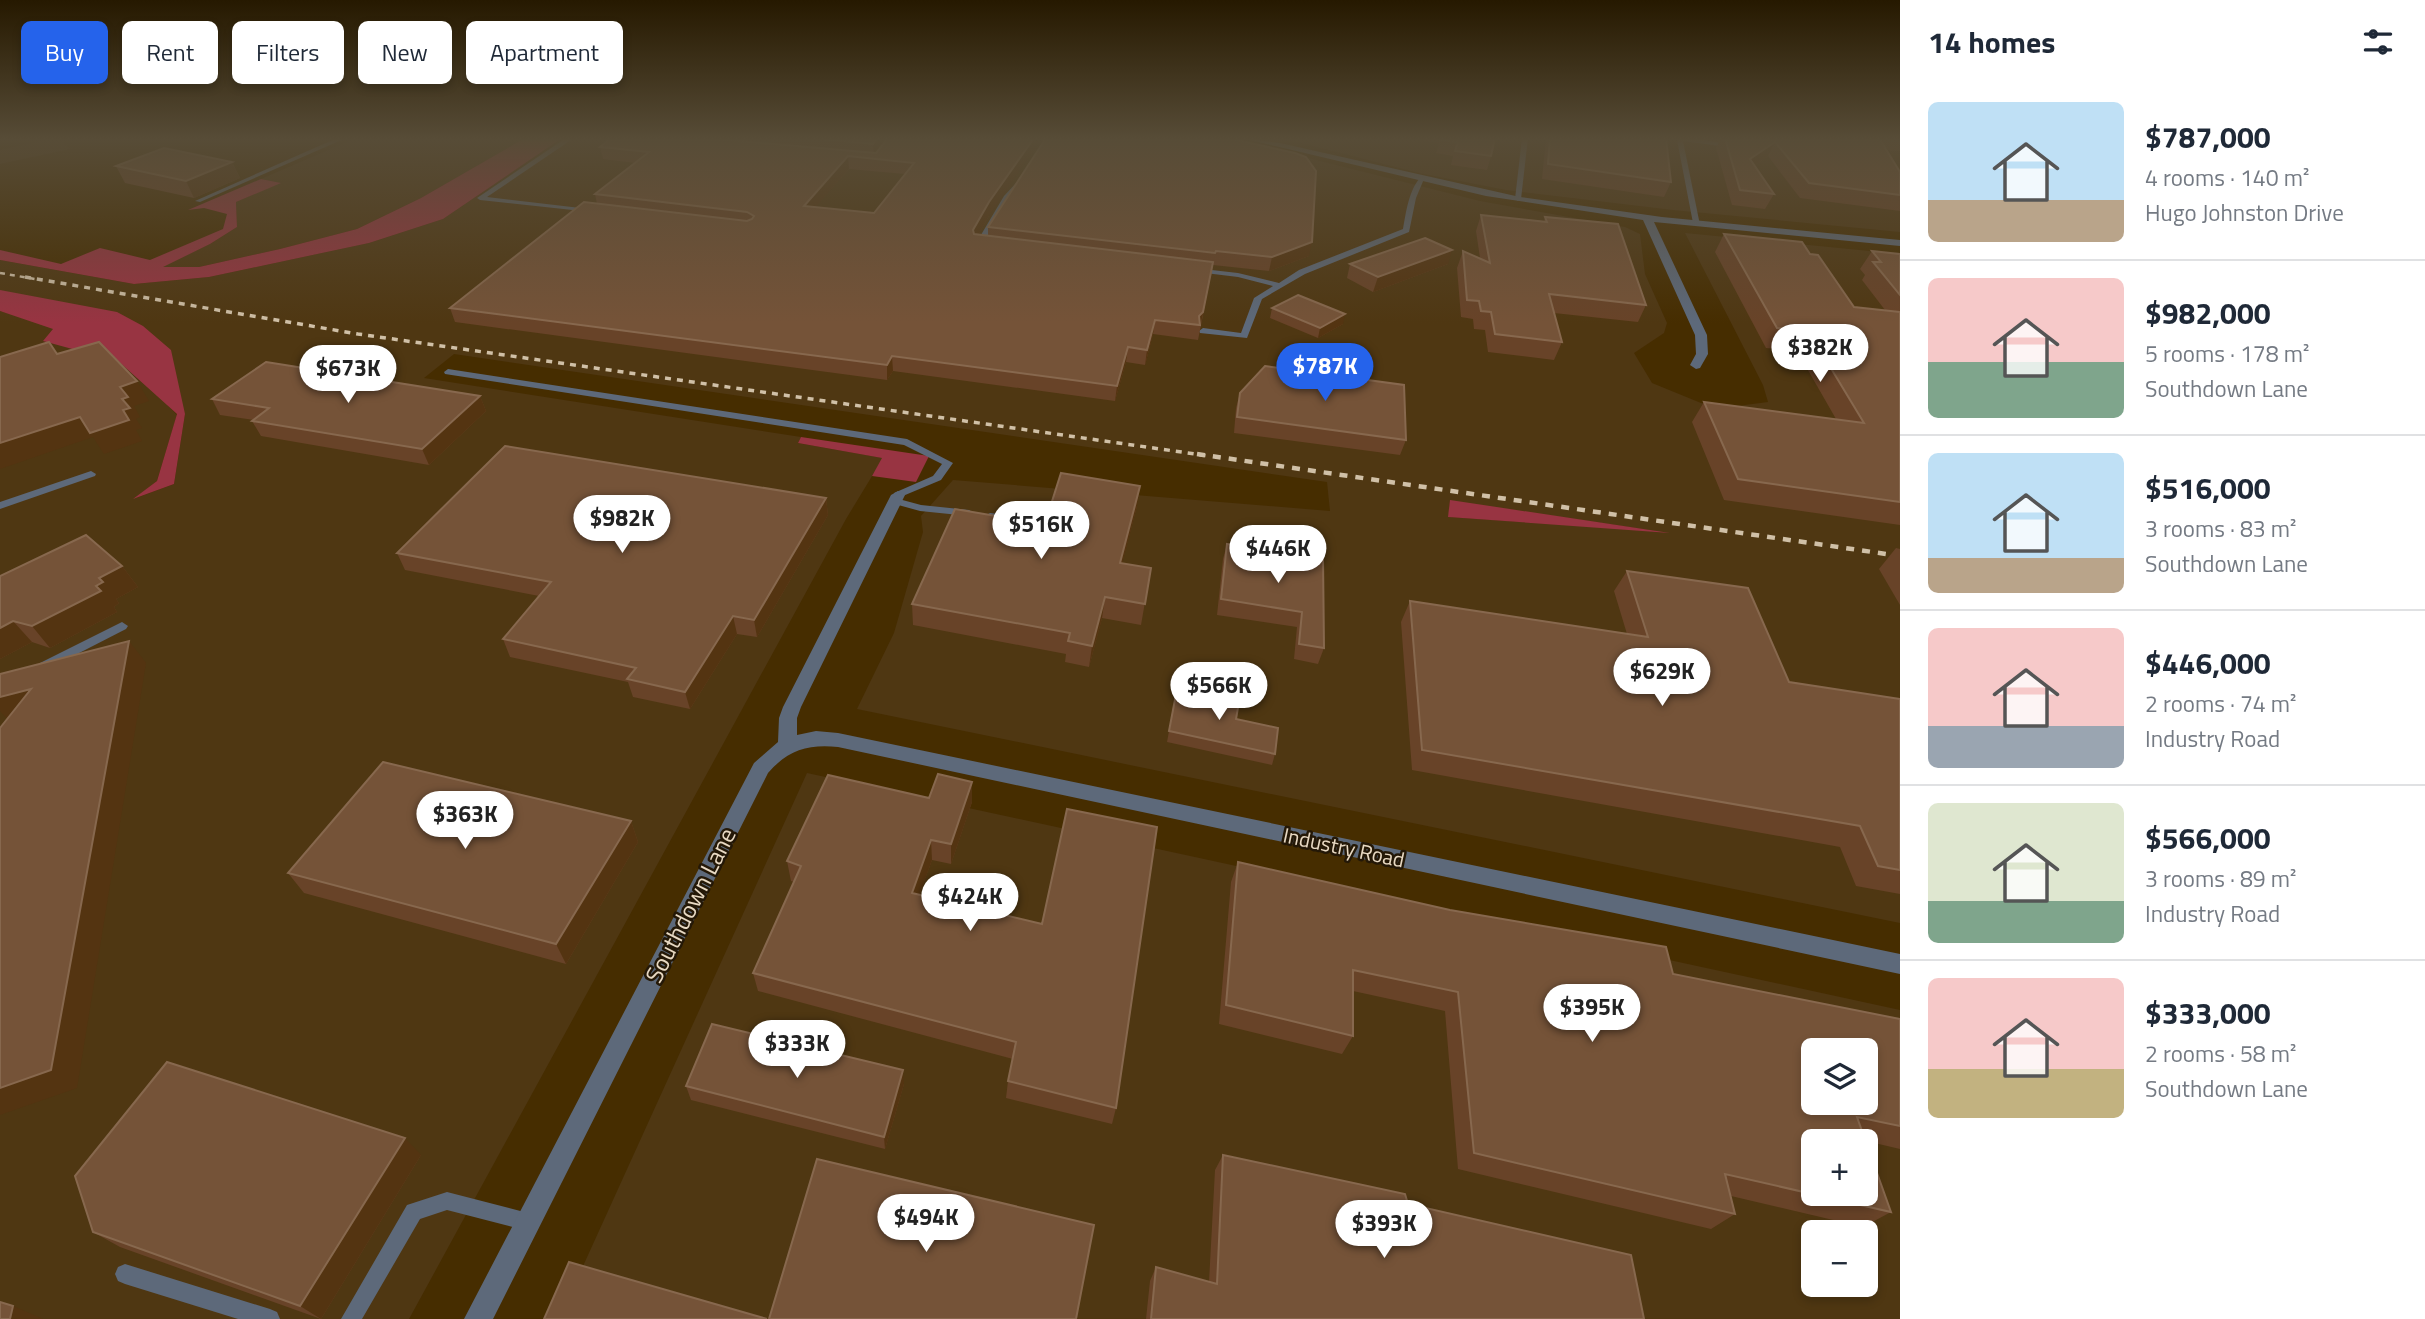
<!DOCTYPE html>
<meta charset="utf-8">
<style>
body{margin:0;font-family:"Titillium Web",sans-serif;background:#f2f2f3;color:#1f2937;height:100vh;display:flex;flex-direction:column;font-size:26px;white-space:nowrap}
*{box-sizing:border-box;margin:0}
p{font-size:23px;color:#747a83}
.icon{flex:none;width:38px;height:38px;fill:none;stroke:currentColor;stroke-width:2;stroke-linecap:round;stroke-linejoin:round}
.map{position:relative;flex:1;overflow:hidden}
.side{display:flex;flex-direction:column;background:#fff;width:525px}
.side>*{flex:none}
.banner{position:absolute;left:21px;top:21px;width:665px;height:63px;display:flex;gap:14px}
.controls{position:absolute;left:1801px;top:1038px;display:grid;gap:14px}
.controls a{display:grid;place-items:center;width:77px;height:77px;border-radius:10px;background:#fff;box-shadow:0 4px 10px #0003;font-size:35px}
.price{position:absolute;translate:-50% -60px;padding:0 16px;border-radius:24px;background:#fff;color:#222;font-size:23px;line-height:46px;filter:drop-shadow(0 2px 4px #0008)}
.price::after{content:'';position:absolute;left:50%;top:42px;width:21px;height:16px;margin-left:-10px;background:inherit;clip-path:polygon(0 0,100% 0,50% 100%)}
.price.on{background:#2563eb;color:#fff}
ul{padding:0;list-style:none}
li{display:flex;align-items:center;gap:21px;height:175px;padding:0 28px}
li+li{border-top:2px solid #e0e1e3}
li span{display:grid;place-items:center;flex:none;width:196px;height:140px;border-radius:10px;color:#555}
li>.icon{margin-inline-start:auto}
span .icon{width:84px;height:84px;fill:#fffc;stroke-width:1}
li b{font-size:30px}
h2{display:flex;justify-content:space-between;align-items:center;height:84px;padding:0 28px;font-size:30px}
.pill{padding:0 24px;border-radius:10px;background:#fff;box-shadow:0 4px 10px #0003;font-size:24px;line-height:63px}
.pill.on{background:#2563eb;color:#fff}
main{display:flex;flex:1;min-height:0}
.map>svg:first-child{display:block}
</style>
<main>
<div class="map">
<svg width="1900" height="1319" viewBox="0 0 1900 1319">
<rect width="100%" height="100%" fill="#462d00"/>
<g fill="#4f3712" fill-rule="evenodd">
<polygon points="54,138 59,138 70,149 0,164 0,150"/>
<polygon points="356,138 525,138 421,198 357,229 280,249 199,267 161,267 210,244 237,227 236,202 279,183 261,179"/>
<path d="M 562,138 L 1206,138 L 1296,155 L 1480,201 L 1625,227 L 1640,234 L 1645,274 L 1667,323 L 1664,333 L 1634,353 L 1652,383 L 1701,403 L 1737,406 L 1768,402 L 1763,385 L 1685,233 L 1900,254 L 1900,923 L 857,709 L 894,633 L 923,532 L 921,516 L 953,480 L 1330,511 L 1327,482 L 454,354 L 424,378 L 801,437 L 798,443 L 883,458 L 846,519 L 409,1319 L 0,1319 L 0,311 L 7,313 L 0,310 L 0,260 L 134,284 L 209,277 L 369,243 L 443,219 ZM 158,395 L 185,414 L 174,484 L 136,498 L 157,481 L 177,415 ZM 1450,501 L 1656,531 L 1449,517 Z"/>
<polygon points="1282,138 1900,138 1900,232 1673,210 1506,190 1419,173"/>
<path d="M 807,773 L 1900,1010 L 1900,1319 L 559,1319 ZM 1813,1050 L 1866,1050 L 1866,1102 L 1813,1102 ZM 1813,1141 L 1866,1141 L 1866,1194 L 1813,1194 ZM 1813,1232 L 1866,1232 L 1866,1284 L 1813,1284 Z"/>
</g>
<g fill="#983442">
<polygon points="525,138 562,138 443,219 369,243 209,277 134,284 0,260 0,250 61,264 100,248 150,260 223,229 227,214 204,208 188,210 261,179 281,183 236,202 237,227 210,244 163,267 199,267 280,249 357,229 421,198"/>
<polygon points="0,290 117,312 143,326 171,350 185,414 174,484 133,499 157,481 177,414 117,360 95,364 87,353 43,341 53,329 0,311"/>
<polygon points="801,437 929,456 916,482 872,476 882,458 798,443"/>
<polygon points="1450,500 1670,533 1448,517"/>
</g>
<g fill="none" stroke-linecap="round" stroke-linejoin="round">
<g fill="#5d697a" fill-rule="evenodd">
<polygon points="337,138 346,138 200,202 195,201"/>
<polygon points="566,138 574,138 487,197 589,209 591,210 591,212 480,200 477,198"/>
<polygon points="1522,138 1528,138 1521,199 1518,201 1515,199"/>
<polygon points="1673,138 1693,138 1738,146 1735,148 1683,141 1700,225 1693,223 1677,140"/>
<path d="M 1421,177 L 1424,179 L 1416,198 L 1409,232 L 1305,274 L 1262,299 L 1247,338 L 1200,333 L 1199,331 L 1203,328 L 1241,333 L 1254,298 L 1273,286 L 1238,277 L 1197,272 L 1193,270 L 1194,268 L 1238,273 L 1279,283 L 1299,270 L 1403,229 C 1406,212 1409,189 1421,177 Z"/>
<polygon points="1019,180 1024,181 1010,197 983,244 988,246 984,248 976,247 975,245 1004,196"/>
<polygon points="448,369 907,439 953,463 941,480 898,498 894,497 894,493 933,476 942,464 904,445 445,374 444,372"/>
<polygon points="91,471 96,474 95,476 0,509 0,502"/>
<polygon points="895,498 921,505 969,510 974,513 969,516 920,511 891,503 891,499"/>
<polygon points="990,513 1032,518 1037,521 1032,524 986,518 985,516"/>
<polygon points="122,622 128,626 126,629 48,669 40,669 38,666 40,663"/>
<polygon points="447,1192 528,1213 535,1215 537,1222 535,1229 528,1231 447,1210 420,1219 362,1319 341,1319 407,1205"/>
<polygon points="125,1264 270,1309 277,1312 280,1319 238,1319 125,1284 118,1281 115,1274 118,1267"/>
</g>
<g fill="#5d697a" fill-rule="evenodd">
<polygon points="1241,138 1280,143 1520,197 1662,217 1900,240 1900,246 1654,222 1707,335 1708,354 1700,368 1696,369 1690,365 1696,354 1695,335 1643,220 1486,196"/>
<path d="M 898,491 L 905,495 L 801,707 L 797,718 L 797,735 L 816,731 L 838,733 L 1900,954 L 1900,974 L 838,747 C 808,744 788,750 768,773 L 493,1319 L 464,1319 L 754,763 L 778,742 L 779,718 L 783,707 L 891,495 Z"/>
</g>
<polyline stroke="#d0c0a7" stroke-width="2.5" stroke-dasharray="5 5" stroke-linecap="butt" points="0,273 35,279"/>
<polyline stroke="#d0c0a7" stroke-width="3.5" stroke-dasharray="6 6" stroke-linecap="butt" points="25,277 358,334 1209,456"/>
<polyline stroke="#d0c0a7" stroke-width="4.5" stroke-dasharray="8 8" stroke-linecap="butt" points="1197,454 1900,556"/>
</g>
<g fill="#684328" fill-rule="evenodd">
<path d="M 611,138 L 886,138 L 876,153 L 888,138 L 989,216 L 978,235 L 988,236 L 988,227 L 1309,256 L 1269,271 L 1213,265 L 1198,340 L 1153,334 L 1145,365 L 1126,362 L 1115,401 L 893,371 L 887,380 L 455,322 L 450,308 L 597,204 L 595,194 L 635,163 L 603,159 L 600,147 ZM 849,169 L 905,174 L 874,213 L 815,207 Z"/>
<polygon points="1407,138 1495,138 1491,156 1487,170 1451,165 1453,156 1436,153 1439,143"/>
<polygon points="1546,138 1666,138 1671,182 1664,197 1542,179"/>
<polygon points="1713,138 1900,138 1900,151 1886,150 1900,172 1900,211 1800,198 1768,156 1754,166 1774,194 1765,209 1732,205 1716,148 1720,140"/>
<polygon points="232,162 240,178 194,198 125,183 116,166"/>
<polygon points="1481,215 1544,221 1545,217 1646,305 1638,322 1554,313 1562,342 1554,360 1488,352 1485,330 1474,329 1473,319 1461,317 1457,268 1463,251 1480,258 1476,231"/>
<polygon points="1724,234 1810,254 1854,307 1885,310 1862,280 1865,275 1860,269 1872,251 1900,254 1900,525 1724,500 1692,422 1704,402 1836,419 1797,351 1766,348 1715,252"/>
<polygon points="1350,264 1448,264 1373,292 1347,278"/>
<polygon points="1272,308 1343,324 1318,338 1270,318"/>
<polygon points="1240,393 1406,440 1400,455 1234,433 1236,408"/>
<polygon points="480,396 486,411 429,465 261,436 252,421 254,420 220,415 212,399"/>
<polygon points="826,498 828,515 757,637 737,634 690,709 633,697 628,682 510,657 503,639 539,596 405,570 397,553"/>
<polygon points="1137,506 1122,563 1151,568 1141,625 1102,618 1089,667 1065,662 1066,654 913,625 912,604 1019,520 1048,514"/>
<polygon points="1227,544 1323,558 1324,648 1318,664 1294,659 1297,627 1217,615 1223,559"/>
<polygon points="1896,548 1900,549 1900,605 1879,569"/>
<polygon points="122,566 138,587 116,599 119,603 114,607 117,612 50,648 32,642 0,659 0,576"/>
<polygon points="1627,571 1789,682 1900,699 1900,894 1856,886 1840,847 1412,770 1401,622 1410,601 1627,634 1614,591"/>
<polygon points="1177,689 1236,719 1275,754 1272,765 1167,742"/>
<polygon points="929,798 972,802 951,864 932,860 919,895 1116,1108 1112,1124 1006,1098 1008,1081 1013,1059 758,991 753,973 794,882 791,881 787,861"/>
<polygon points="631,821 638,842 566,964 304,893 288,873"/>
<polygon points="1238,862 1673,974 1900,1019 1900,1149 1866,1141 1891,1212 1863,1227 1731,1196 1735,1214 1711,1229 1458,1169 1445,1011 1353,991 1353,1036 1342,1054 1219,1024 1231,882"/>
<polygon points="904,1084 885,1149 691,1100 686,1086"/>
<polygon points="421,1155 321,1319 120,1247 93,1232"/>
<polygon points="1223,1155 1408,1204 1644,1319 1146,1319 1150,1281 1156,1267 1209,1282 1215,1170"/>
</g>
<g fill="#543411">
<polygon points="877,138 886,138 874,156 873,144"/>
<polygon points="1034,138 1042,138 989,216 973,244 973,230 989,202"/>
<polygon points="1775,142 1768,156 1742,174 1750,159"/>
<polygon points="848,156 849,169 805,219 804,206"/>
<polygon points="232,162 240,178 194,198 186,181"/>
<polygon points="1312,242 1309,256 1269,271 1272,257"/>
<polygon points="1452,250 1448,264 1373,292 1378,277"/>
<polygon points="1211,277 1200,327 1199,316"/>
<polygon points="1345,314 1343,324 1318,338 1320,328"/>
<polygon points="1155,320 1153,334 1145,365 1147,350"/>
<polygon points="1128,347 1126,362 1115,401 1117,386"/>
<polygon points="892,356 893,371 887,380 887,365"/>
<polygon points="137,381 149,401 134,406 140,417 136,419 142,428 136,430 142,441 104,454 93,437 0,469 0,443 80,417 123,410 120,387"/>
<polygon points="480,396 486,411 429,465 422,449"/>
<polygon points="1140,486 1137,506 1117,584 1120,563"/>
<polygon points="826,498 828,515 757,637 754,620"/>
<polygon points="122,566 138,587 116,599 119,603 114,607 117,612 50,648 32,626 96,586 99,578"/>
<polygon points="1105,597 1102,618 1089,667 1092,646"/>
<polygon points="733,616 737,634 690,709 685,692"/>
<polygon points="13,621 32,642 0,659 0,628"/>
<polygon points="129,641 146,663 77,1088 0,1115 0,1088"/>
<polygon points="31,689 10,722 0,711 0,697"/>
<polygon points="972,782 972,802 951,864 951,844"/>
<polygon points="631,821 638,842 566,964 556,944"/>
<polygon points="931,840 932,860 913,912 912,893"/>
<polygon points="903,1070 904,1084 885,1149 884,1137"/>
<polygon points="405,1138 421,1155 321,1319 300,1306"/>
<polygon points="13,1306 43,1319 10,1319"/>
</g>
<g fill="#755338" stroke="#87684e" stroke-width="2" fill-rule="evenodd">
<path d="M 611,138 L 703,138 L 876,153 L 888,138 L 1034,138 L 989,202 L 973,230 L 974,234 L 1213,262 L 1203,312 L 1199,316 L 1200,325 L 1155,320 L 1147,350 L 1128,347 L 1117,386 L 892,356 L 887,365 L 450,308 L 584,202 L 747,221 L 752,219 L 754,216 L 747,212 L 595,194 L 649,152 L 600,147 ZM 848,156 L 914,163 L 874,213 L 804,206 Z"/>
<polygon points="811,138 877,138 873,144"/>
<polygon points="1046,138 1228,138 1295,153 1306,157 1316,171 1312,242 1272,257 1216,251 1215,253 988,227"/>
<polygon points="1440,138 1495,138 1491,156 1455,151 1458,142 1440,140"/>
<polygon points="1550,138 1666,138 1671,182 1548,164"/>
<polygon points="1725,138 1879,138 1900,172 1900,195 1809,183 1775,142 1750,159 1774,194 1740,190"/>
<polygon points="164,148 232,162 186,181 116,166"/>
<polygon points="1481,215 1547,222 1545,217 1618,224 1646,305 1549,294 1562,342 1495,334 1491,312 1481,311 1479,301 1467,300 1463,251 1490,263"/>
<polygon points="1724,234 1802,242 1810,254 1818,255 1854,307 1900,312 1900,502 1738,479 1704,402 1864,423 1809,332 1777,328"/>
<polygon points="1425,238 1452,250 1378,277 1350,264"/>
<polygon points="1872,251 1900,254 1900,295 1873,262 1881,262"/>
<polygon points="1298,295 1345,314 1320,328 1272,308"/>
<polygon points="49,342 57,354 99,342 137,381 120,387 128,397 122,399 130,408 123,410 129,420 90,433 80,417 0,443 0,357"/>
<polygon points="266,362 480,396 422,449 252,421 269,408 212,399"/>
<polygon points="1265,366 1404,385 1406,440 1237,417 1240,393"/>
<polygon points="505,446 826,498 754,620 733,616 685,692 627,679 636,668 503,639 551,582 397,553"/>
<polygon points="1061,473 1140,486 1120,563 1151,568 1145,604 1105,597 1092,646 1068,641 1070,633 912,604 955,509 1019,520 1022,510 1048,514"/>
<polygon points="86,535 122,566 99,578 103,582 96,586 101,591 32,626 13,621 0,628 0,576"/>
<polygon points="1227,544 1323,558 1324,648 1299,644 1302,612 1221,599"/>
<polygon points="1627,571 1748,588 1789,682 1900,699 1900,870 1878,866 1860,826 1422,750 1410,601 1648,637"/>
<polygon points="129,641 51,1070 0,1088 0,728 31,689 0,697 0,674"/>
<polygon points="1177,689 1239,702 1236,719 1278,728 1275,754 1169,731"/>
<polygon points="383,762 631,821 556,944 288,873"/>
<polygon points="938,774 972,782 951,844 931,840 912,893 1042,924 1067,809 1157,827 1116,1108 1008,1081 1016,1042 753,973 801,866 787,861 828,775 929,798"/>
<path d="M 1238,862 L 1450,910 L 1666,947 L 1673,974 L 1900,1019 L 1900,1126 L 1857,1117 L 1891,1212 L 1725,1174 L 1735,1214 L 1474,1153 L 1458,992 L 1353,970 L 1353,1036 L 1226,1005 ZM 1813,1050 L 1866,1050 L 1866,1102 L 1813,1102 ZM 1813,1141 L 1866,1141 L 1866,1194 L 1813,1194 Z"/>
<polygon points="712,1024 903,1070 884,1137 686,1086"/>
<polygon points="167,1062 405,1138 300,1306 93,1232 75,1176"/>
<polygon points="1223,1155 1405,1194 1408,1204 1631,1255 1644,1319 1151,1319 1156,1267 1217,1284"/>
<polygon points="817,1159 1094,1225 1076,1319 769,1319"/>
<polygon points="569,1262 767,1319 544,1319"/>
<polygon points="0,1302 13,1306 10,1319 0,1319"/>
</g>
<linearGradient id="sky" x2="0" y2="1"><stop stop-color="#261900"/><stop offset="0.43" stop-color="#574c37"/><stop offset="1" stop-color="#574c37" stop-opacity="0"/></linearGradient>
<rect width="1900" height="323" fill="url(#sky)"/>
<g text-anchor="middle" dominant-baseline="central" stroke-width="5" stroke-linejoin="round" paint-order="stroke">
<g font-size="21" fill="#e8d9c3" stroke="#241807">
<text transform="translate(1344 847) rotate(12)">Industry Road</text>
</g>
<g font-size="24" fill="#e8d9c3" stroke="#241807">
<text transform="translate(690 905) rotate(-63)">Southdown Lane</text>
</g>
</g>
</svg>
<div class="controls">
<a><svg class="icon" aria-label="layers" viewBox="0 0 24 24"><path d="M12 4l9 5-9 5-9-5zM3 14l9 5 9-5"/></svg></a>
<a>+</a>
<a>−</a>
</div>
<b class="price" style="left:1820px;top:384px">$382K</b>
<b class="price on" style="left:1325px;top:403px">$787K</b>
<b class="price" style="left:348px;top:405px">$673K</b>
<b class="price" style="left:622px;top:555px">$982K</b>
<b class="price" style="left:1041px;top:561px">$516K</b>
<b class="price" style="left:1278px;top:585px">$446K</b>
<b class="price" style="left:1662px;top:708px">$629K</b>
<b class="price" style="left:1219px;top:722px">$566K</b>
<b class="price" style="left:465px;top:851px">$363K</b>
<b class="price" style="left:970px;top:933px">$424K</b>
<b class="price" style="left:1592px;top:1044px">$395K</b>
<b class="price" style="left:797px;top:1080px">$333K</b>
<b class="price" style="left:926px;top:1254px">$494K</b>
<b class="price" style="left:1384px;top:1260px">$393K</b>
<div class="banner">
<a class="pill on">Buy</a>
<a class="pill">Rent</a>
<a class="pill">Filters</a>
<a class="pill">New</a>
<a class="pill">Apartment</a>
</div>
</div>
<section class="side">
<h2>14 homes<svg class="icon" aria-label="filters" viewBox="0 0 24 24"><path d="M4 7h16M4 17h16"/><circle cx="9" cy="7" r="2"/><circle cx="15" cy="17" r="2"/></svg></h2>
<ul>
<li><span style="background:linear-gradient(#bfe0f5 70%,#b9a48a 0)"><svg class="icon" aria-label="home" viewBox="0 0 24 24"><path d="M3 11l9-7 9 7M6 9v11h12V9"/></svg></span><div><b>$787,000</b><p>4 rooms · 140 m²</p><p>Hugo Johnston Drive</p></div></li>
<li><span style="background:linear-gradient(#f6c9c9 60%,#7fa58c 0)"><svg class="icon" aria-label="home" viewBox="0 0 24 24"><path d="M3 11l9-7 9 7M6 9v11h12V9"/></svg></span><div><b>$982,000</b><p>5 rooms · 178 m²</p><p>Southdown Lane</p></div></li>
<li><span style="background:linear-gradient(#bfe0f5 75%,#b9a48a 0)"><svg class="icon" aria-label="home" viewBox="0 0 24 24"><path d="M3 11l9-7 9 7M6 9v11h12V9"/></svg></span><div><b>$516,000</b><p>3 rooms · 83 m²</p><p>Southdown Lane</p></div></li>
<li><span style="background:linear-gradient(#f6c9c9 70%,#9aa5b1 0)"><svg class="icon" aria-label="home" viewBox="0 0 24 24"><path d="M3 11l9-7 9 7M6 9v11h12V9"/></svg></span><div><b>$446,000</b><p>2 rooms · 74 m²</p><p>Industry Road</p></div></li>
<li><span style="background:linear-gradient(#dfe7d0 70%,#7fa58c 0)"><svg class="icon" aria-label="home" viewBox="0 0 24 24"><path d="M3 11l9-7 9 7M6 9v11h12V9"/></svg></span><div><b>$566,000</b><p>3 rooms · 89 m²</p><p>Industry Road</p></div></li>
<li><span style="background:linear-gradient(#f6c9c9 65%,#c2b280 0)"><svg class="icon" aria-label="home" viewBox="0 0 24 24"><path d="M3 11l9-7 9 7M6 9v11h12V9"/></svg></span><div><b>$333,000</b><p>2 rooms · 58 m²</p><p>Southdown Lane</p></div></li>
</ul>
</section>
</main>
